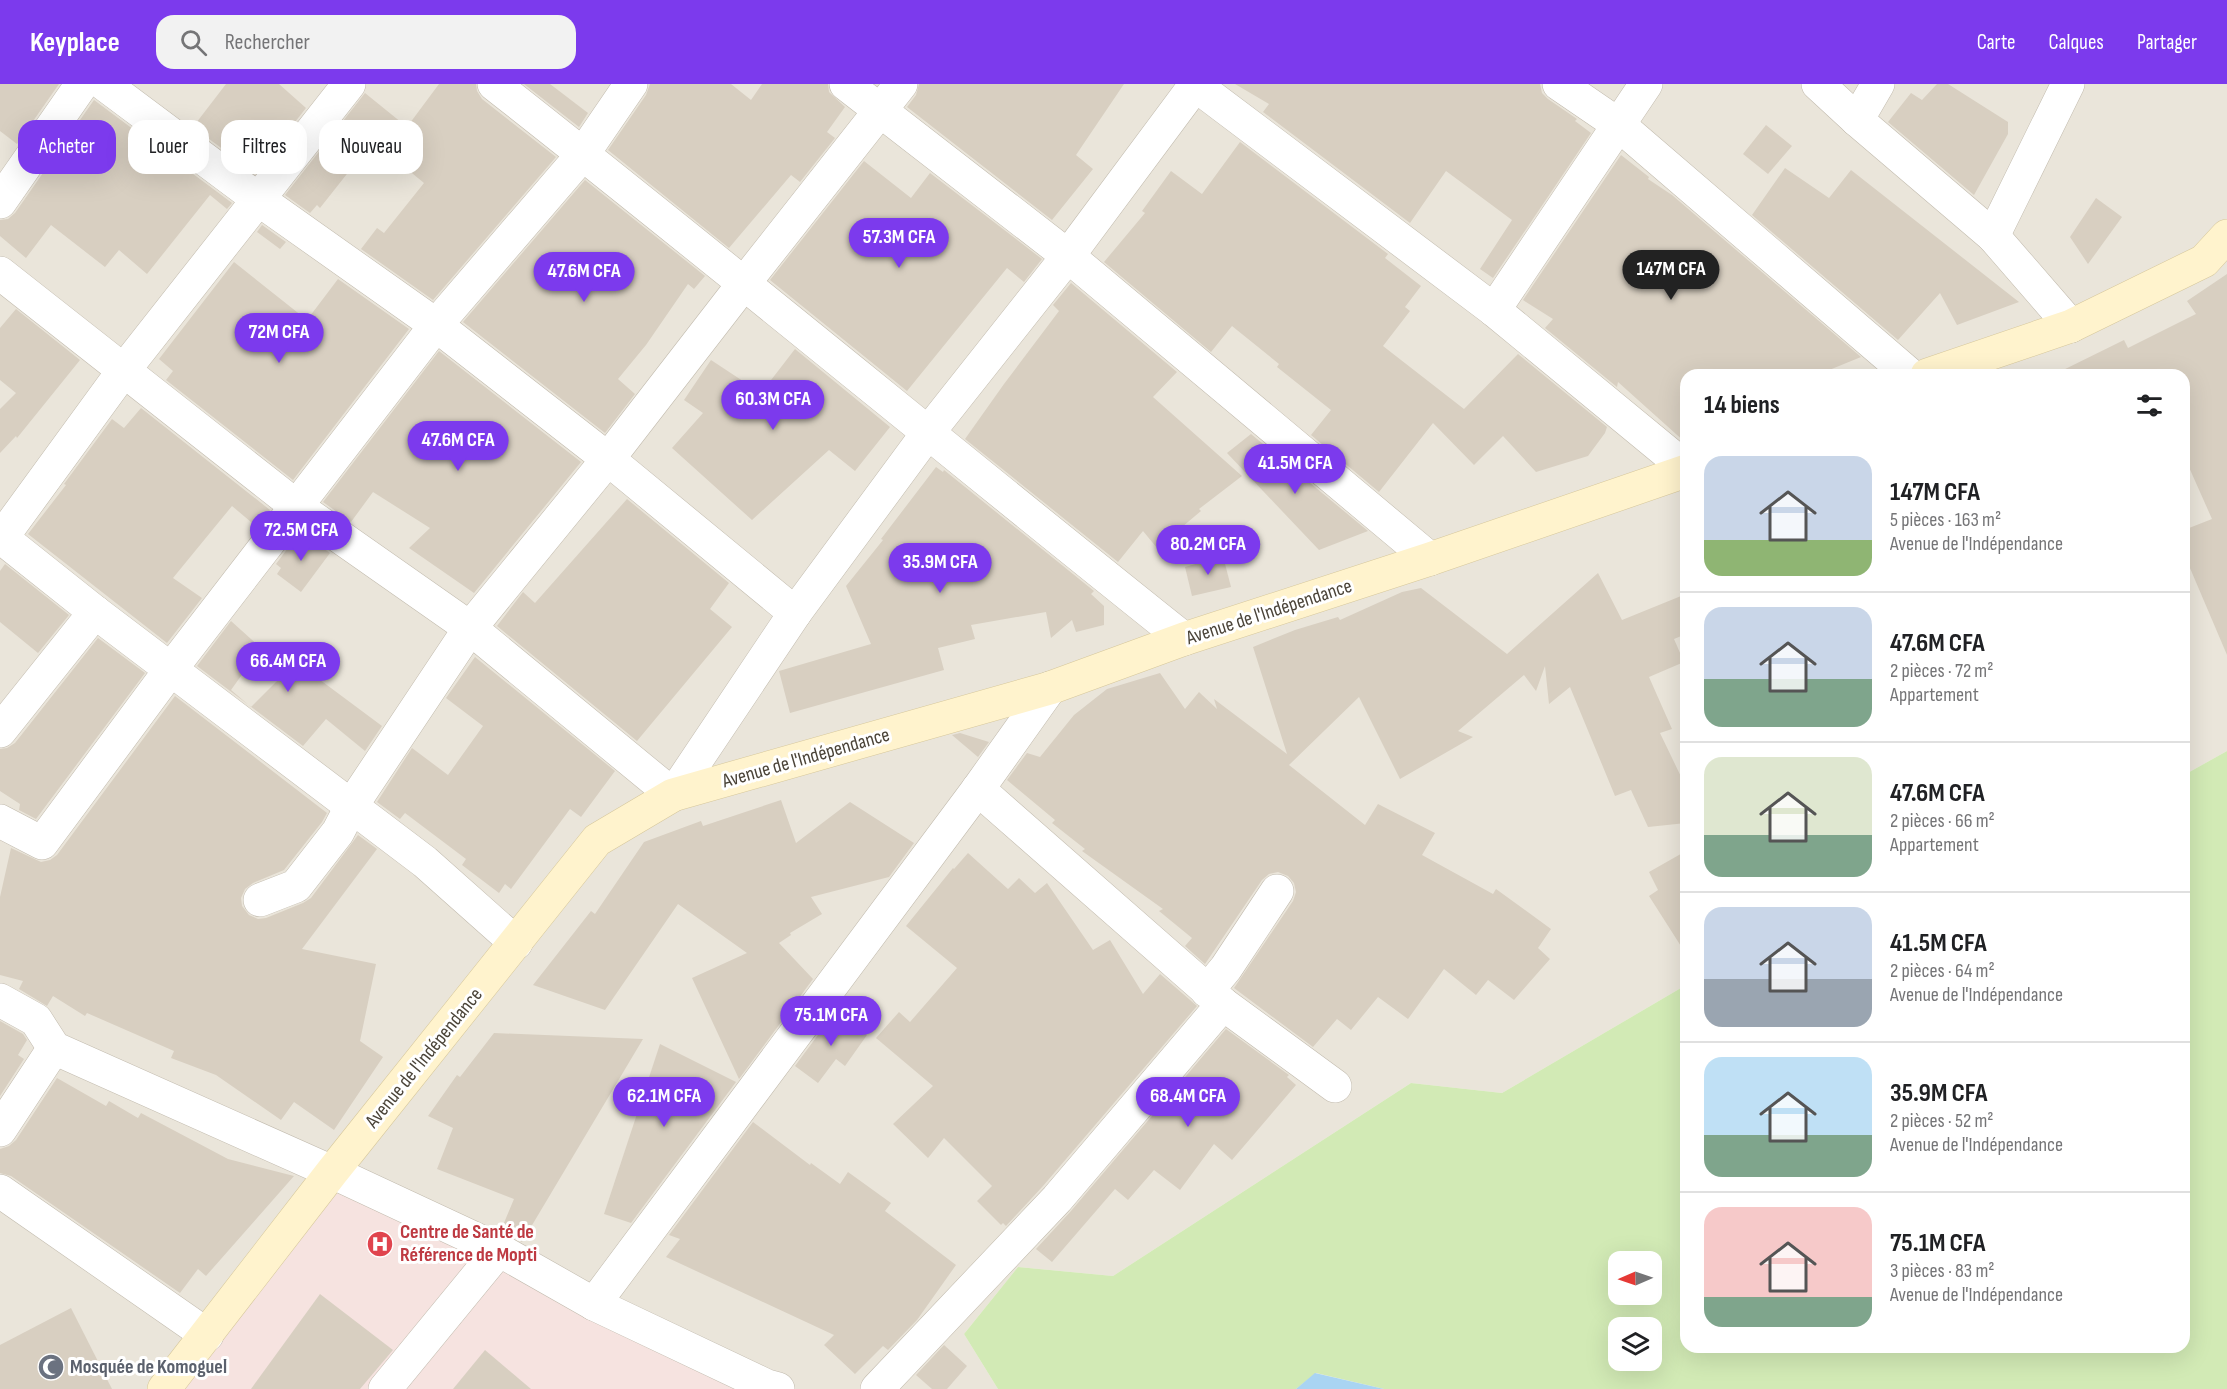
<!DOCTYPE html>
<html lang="fr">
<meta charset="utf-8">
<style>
body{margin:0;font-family:"Sofia Sans Condensed",sans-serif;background:#f2f2f2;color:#202124;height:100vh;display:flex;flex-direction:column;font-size:22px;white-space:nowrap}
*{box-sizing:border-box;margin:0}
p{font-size:20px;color:#757577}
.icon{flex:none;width:33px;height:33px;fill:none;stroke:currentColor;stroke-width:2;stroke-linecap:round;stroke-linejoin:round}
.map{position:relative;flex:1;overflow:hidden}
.sheet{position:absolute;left:1680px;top:285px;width:510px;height:984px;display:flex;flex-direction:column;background:#fff;border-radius:18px;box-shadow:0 6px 24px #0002}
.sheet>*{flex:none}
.banner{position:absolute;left:18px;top:36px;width:570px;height:54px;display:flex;gap:12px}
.needle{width:39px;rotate:268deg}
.fabs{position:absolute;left:1608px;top:1167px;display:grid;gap:12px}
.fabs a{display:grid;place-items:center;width:54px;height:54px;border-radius:12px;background:#fff;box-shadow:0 6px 24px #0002;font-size:30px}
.price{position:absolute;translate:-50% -51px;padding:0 14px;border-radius:21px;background:#7c3aed;color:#fff;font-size:20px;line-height:39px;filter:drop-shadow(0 2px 3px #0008)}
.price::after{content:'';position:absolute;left:50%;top:36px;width:18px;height:14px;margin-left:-9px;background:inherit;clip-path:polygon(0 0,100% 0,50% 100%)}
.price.current{background:#222;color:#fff}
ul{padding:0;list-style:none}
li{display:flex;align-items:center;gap:18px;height:150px;padding:0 24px}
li+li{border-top:2px solid #e0e0e0}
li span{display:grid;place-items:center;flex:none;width:168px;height:120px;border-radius:18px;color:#555}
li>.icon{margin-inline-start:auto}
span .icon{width:72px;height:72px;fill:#fffc;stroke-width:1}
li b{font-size:26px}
h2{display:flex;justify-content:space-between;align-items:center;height:72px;padding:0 24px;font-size:26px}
.pill{padding:0 21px;border-radius:18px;background:#fff;box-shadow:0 6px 24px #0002;font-size:21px;line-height:54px}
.pill.current{background:#7c3aed;color:#fff}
header{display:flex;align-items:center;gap:36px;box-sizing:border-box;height:84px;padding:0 30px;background:#7c3aed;color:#fff}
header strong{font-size:28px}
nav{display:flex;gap:33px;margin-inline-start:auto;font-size:21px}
.search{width:420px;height:54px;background:#f2f2f2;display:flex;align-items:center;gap:15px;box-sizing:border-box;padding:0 21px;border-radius:18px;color:#757577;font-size:22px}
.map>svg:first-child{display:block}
</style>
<header>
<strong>Keyplace</strong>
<div class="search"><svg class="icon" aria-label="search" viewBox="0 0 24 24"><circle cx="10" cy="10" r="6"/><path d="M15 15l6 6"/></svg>Rechercher</div>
<nav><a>Carte</a><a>Calques</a><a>Partager</a></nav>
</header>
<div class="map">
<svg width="2227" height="1305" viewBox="0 0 2227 1305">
<rect width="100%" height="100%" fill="#f6f3ec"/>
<polygon fill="#eae5da" points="0,0 2227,0 2227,667 2184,691 2184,291 1686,291 1686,901 1502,1009 1411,999 1113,1192 1018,1183 964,1250 998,1305 0,1305"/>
<polygon fill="#f6e3e0" points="345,1092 755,1305 177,1305"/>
<path fill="#d2eab5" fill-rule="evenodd" d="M 2227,667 L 2227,1305 L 1384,1305 L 1316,1289 L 1296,1305 L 998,1305 L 964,1250 L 1018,1183 L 1113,1192 L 1411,999 L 1502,1009 L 1686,901 L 1686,1263 L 2184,1263 L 2184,691 ZM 1618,1178 L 1652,1178 L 1652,1210 L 1618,1210 ZM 1618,1244 L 1652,1244 L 1652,1276 L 1618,1276 Z"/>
<polygon fill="#a9d4f2" points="1315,1289 1384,1305 1296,1305"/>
<g fill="#d8cfc1">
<polygon points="0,0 59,0 17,60 0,47"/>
<polygon points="226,0 279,0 306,24 255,89 193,43"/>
<polygon points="439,0 476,0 477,7 482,15 556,73 433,216 361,165 377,144 384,149 424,99 373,57 320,124 317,121 310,129 285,111 365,9 407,43"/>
<polygon points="524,0 550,0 588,29 579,43"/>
<polygon points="650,0 731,0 751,16 762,0 828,0 829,8 845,23 827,48 835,54 800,98 791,91 729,164 608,66 646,11"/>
<polygon points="919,0 1124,0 1076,71 1093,85 1052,136 907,23 916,11"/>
<polygon points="1235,0 1540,0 1542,9 1548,15 1577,35 1575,37 1591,49 1493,194 1480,185 1512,136 1446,87 1410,139 1263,28 1269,20"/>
<polygon points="1937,0 1948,0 2008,38 2008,50 1974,111 1888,38 1911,9 1922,16"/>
<polygon points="94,16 232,119 227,125 210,111 147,190 119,166 105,183 51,141 26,174 0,152 0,136 8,135 15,129"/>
<polygon points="1766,41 1792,62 1768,90 1743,70"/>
<polygon points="1240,58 1388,170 1385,174 1421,202 1405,223 1410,227 1383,262 1464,325 1518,270 1607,343 1605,349 1588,372 1536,388 1503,352 1474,381 1433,339 1379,408 1311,351 1331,326 1277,283 1279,280 1232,242 1211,268 1104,178 1145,129 1142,127 1171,87 1202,110"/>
<polygon points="1621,71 1649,93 1648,95 1672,111 1861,273 1817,291 1686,291 1686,359 1618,298 1617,303 1545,244 1553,235 1523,216"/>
<polygon points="864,77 911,114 930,89 1042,175 1024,198 1007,184 907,307 770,196"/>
<polygon points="1785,84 1829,114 1851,86 2019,218 1957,241 1940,209 1898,256 1752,131"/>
<polygon points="585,96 705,192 694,205 688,200 646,261 618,295 635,310 605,349 463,238"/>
<polygon points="2096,114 2122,133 2088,180 2070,153"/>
<polygon points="262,141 286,158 280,165 257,148"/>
<polygon points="234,178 307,236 338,195 409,245 293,396 166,296 173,287 159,275"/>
<polygon points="2227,190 2227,571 2184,470 2184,446 2212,435 2184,372 2184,291 2053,291 2124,256 2128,264 2196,230 2187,217"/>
<polygon points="1071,199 1177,288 1153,313 1242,392 1199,425 1201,427 1157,464 1143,447 1118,478 965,355 1004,300 1059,227 1053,221"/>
<polygon points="16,225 80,276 17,354 16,352 0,369 0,325 16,309 0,296 0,244"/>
<polygon points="795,265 890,343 855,387 829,366 752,436 672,364 703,329 684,316 711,276 761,309"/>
<polygon points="439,267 581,378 474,509 409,464 430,444 373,408 351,438 323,418"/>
<polygon points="141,324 270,426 257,443 232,422 173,494 202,514 167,559 28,450 66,401 64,400 112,335 124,344"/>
<polygon points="1251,350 1368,447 1319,466 1227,369"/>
<polygon points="936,383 943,388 944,386 1094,507 1091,510 1104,522 1104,541 1076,548 1072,536 1051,554 1046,528 971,541 975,555 938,564 944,586 790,629 779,587 871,560 846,502 883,456 881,455"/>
<polygon points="627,415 729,499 710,525 732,543 637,657 497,542 523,508 535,519"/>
<polygon points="300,448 330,469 301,508 277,490 281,484 276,480"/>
<polygon points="1223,472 1231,503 1192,512 1185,483"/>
<polygon points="5,480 69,531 38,569 0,538 0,487"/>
<polygon points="1598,489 1622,536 1686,510 1686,550 1674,555 1684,578 1649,593 1672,645 1660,649 1686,703 1686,739 1648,743 1631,706 1615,712 1570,603 1549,620 1545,582 1536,607 1524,591 1458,647 1473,653 1400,695 1359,613 1289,681 1365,741 1378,720 1435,749 1422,771 1493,810 1496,805 1551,845 1538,864 1550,875 1514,916 1488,896 1476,911 1444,885 1408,935 1378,913 1351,946 1337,935 1313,963 1234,904 1293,817 1296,808 1294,799 1288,792 1278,788 1269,790 1262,796 1205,880 1185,862 1192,854 1159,827 1163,825 1082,767 1085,765 1052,739 1055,736 1007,696 1027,669 1040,673 1074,631 1107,605 1160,589 1185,625 1199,608 1217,625 1214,615 1287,670 1253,563 1295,546 1338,533 1340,536 1402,508 1421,504 1507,570"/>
<polygon points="231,537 261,564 231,606 251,623 296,578 382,642 365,667 326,635 303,662 197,582"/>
<polygon points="98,554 145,589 36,735 19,726 20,720 0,707 0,665 7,664 15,659"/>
<polygon points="475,573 615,687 581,733 570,725 511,805 505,800 499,809 462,781 466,775 405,729 400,735 377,718 412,664 448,691 483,642 446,614"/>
<polygon points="175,612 327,729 322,738 284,786 253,799 245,805 241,814 242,822 249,831 258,835 266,834 303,819 311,814 358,751 377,765 302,865 376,880 360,957 383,973 334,1046 294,1018 281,1036 216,991 171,974 174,967 87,929 85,932 53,912 47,922 19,905 23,897 0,891 0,813 11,764 41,778 50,776 57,771"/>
<polygon points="960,649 989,658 978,673 952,651"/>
<polygon points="781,716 796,759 850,718 914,759 889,793 811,813 822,830 790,849 791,851 779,859 813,895 739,995 692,894 747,869 678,820 605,926 533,901 591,827 595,830 644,758 701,737 703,742"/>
<polygon points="1686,767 1686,870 1649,812 1658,806 1649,788"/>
<polygon points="968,769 1008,805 1019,794 1035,809 1047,799 1093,866 1110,856 1143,910 1160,890 1197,922 1043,1102 1006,1142 1003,1139 1001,1141 977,1117 992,1102 944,1054 928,1074 893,1040 933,1002 876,954 899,928 910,938 957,884 906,842 953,784 954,785"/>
<polygon points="835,928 867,951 845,982 836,975 818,999 795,982"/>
<polygon points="0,937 23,950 27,956 18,971 24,975 0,1012"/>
<polygon points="1226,945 1289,991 1287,993 1296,1001 1232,1076 1214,1060 1180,1106 1154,1086 1128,1116 1115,1105 1052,1178 1036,1165 1071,1127"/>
<polygon points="494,949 643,955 522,1158 501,1146 514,1115 437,1085 453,1044 428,1032 457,991 460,993"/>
<polygon points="660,960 736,998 631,1139 604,1130"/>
<polygon points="57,994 106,1022 109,1017 138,1034 141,1029 228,1075 294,1092 206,1192 198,1185 180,1209 11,1092 0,1089 0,1065 9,1062 16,1056"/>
<polygon points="753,1038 810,1081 811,1079 840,1100 848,1088 891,1119 885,1127 956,1181 917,1236 888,1266 883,1262 855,1290 824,1261 834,1251 666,1173 680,1155 669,1151"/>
<polygon points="320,1210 393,1266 360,1305 251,1305"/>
<polygon points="71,1224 112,1305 0,1305 0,1261"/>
<polygon points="944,1261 967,1282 947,1305 932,1305 916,1291"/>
<polygon points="485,1266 531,1305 453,1305"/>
</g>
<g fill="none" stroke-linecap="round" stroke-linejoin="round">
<defs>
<g id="street">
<polyline points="104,0 258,115 436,241 608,375 795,529"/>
<path d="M 494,0 C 726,182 953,371 1184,555"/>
<polyline points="846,0 1068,172 1430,475"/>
<polyline points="1194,0 1494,226 1686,384"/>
<polyline points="1559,0 1619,41 1910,291"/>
<polyline points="1818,0 1857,36 1993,152 2071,242"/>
<polyline points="1857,36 1878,0"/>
<polyline points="0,118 82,0"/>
<polyline points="1993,152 2068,0"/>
<polyline points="0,189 296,422 470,544 673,711 795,529 927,350 1068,172 1196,0"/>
<polyline points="1494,226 1646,0"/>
<polyline points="2,454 95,528 425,778 516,859"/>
<polyline points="0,456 124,286 349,0"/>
<polyline points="0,647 95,528"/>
<polyline points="978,705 1223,920 1335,1002"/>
<polyline points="0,737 42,759 171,585 436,241 583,70 631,0"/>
<polyline points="260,816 296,802 338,748 352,721 470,544 608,375 745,198 901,0"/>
<polyline points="1207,907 1226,884 1277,807"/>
<polyline points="0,916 36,936 54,964 332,1088 499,1166 594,1220 767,1302 778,1305"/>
<polyline points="0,1046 54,964"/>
<polyline points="0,1107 207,1251"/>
<polyline points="594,1220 978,705 1050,604"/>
<polyline points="385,1305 499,1166"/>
<polyline points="877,1305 1057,1115 1223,920"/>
</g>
<g id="secondary">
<polyline points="1927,291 2071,242 2204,177 2227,152"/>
<polyline points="164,1305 332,1088 597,756 673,711 1050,604 1184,555 1430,475 1686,387"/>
</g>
</defs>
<use href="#street" stroke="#c2bbae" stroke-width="34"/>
<use href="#secondary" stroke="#d6c79b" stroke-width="34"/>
<use href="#street" stroke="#fff" stroke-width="33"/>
<use href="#secondary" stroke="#fff3cd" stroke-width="33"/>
</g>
<defs>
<symbol id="hospital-disc" viewBox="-11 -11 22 22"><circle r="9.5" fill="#e0444e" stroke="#fff"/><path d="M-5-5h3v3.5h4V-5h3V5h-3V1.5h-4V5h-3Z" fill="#fff"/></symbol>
<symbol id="mosque-disc" viewBox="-11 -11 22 22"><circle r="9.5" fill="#6b7280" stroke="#fff"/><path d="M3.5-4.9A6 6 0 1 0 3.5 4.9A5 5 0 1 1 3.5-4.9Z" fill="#fff"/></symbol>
</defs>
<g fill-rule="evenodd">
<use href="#hospital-disc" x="365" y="1145" width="30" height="30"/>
<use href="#mosque-disc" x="36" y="1268" width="30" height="30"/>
</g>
<g text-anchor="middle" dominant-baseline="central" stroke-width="6" stroke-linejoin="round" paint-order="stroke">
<g font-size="20" fill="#4b4439" stroke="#fff">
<text transform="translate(1269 528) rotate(-18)">Avenue de l'Indépendance</text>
<text transform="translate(806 674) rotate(-16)">Avenue de l'Indépendance</text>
<text transform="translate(424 974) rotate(-51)">Avenue de l'Indépendance</text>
</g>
<g font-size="20" font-weight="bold" fill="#be3a42" stroke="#fff" text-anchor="start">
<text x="400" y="1148">Centre de Santé de<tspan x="400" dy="23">Référence de Mopti</tspan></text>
</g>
<g font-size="20" font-weight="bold" fill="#5b616d" stroke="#fff" text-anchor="start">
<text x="70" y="1283">Mosquée de Komoguel</text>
</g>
</g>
</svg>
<div class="fabs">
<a><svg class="needle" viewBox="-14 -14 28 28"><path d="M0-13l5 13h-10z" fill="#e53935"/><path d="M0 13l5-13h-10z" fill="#757577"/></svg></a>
<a><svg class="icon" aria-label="layers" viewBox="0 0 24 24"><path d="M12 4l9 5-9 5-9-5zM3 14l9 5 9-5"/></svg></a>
</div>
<b class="price" style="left:899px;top:185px">57.3M CFA</b>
<b class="price current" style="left:1671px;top:217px">147M CFA</b>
<b class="price" style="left:584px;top:219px">47.6M CFA</b>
<b class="price" style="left:279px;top:280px">72M CFA</b>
<b class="price" style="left:773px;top:347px">60.3M CFA</b>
<b class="price" style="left:458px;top:388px">47.6M CFA</b>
<b class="price" style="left:1295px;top:411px">41.5M CFA</b>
<b class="price" style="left:301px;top:478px">72.5M CFA</b>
<b class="price" style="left:1208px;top:492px">80.2M CFA</b>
<b class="price" style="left:940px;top:510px">35.9M CFA</b>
<b class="price" style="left:288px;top:609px">66.4M CFA</b>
<b class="price" style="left:831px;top:963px">75.1M CFA</b>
<b class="price" style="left:664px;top:1044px">62.1M CFA</b>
<b class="price" style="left:1188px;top:1044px">68.4M CFA</b>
<div class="banner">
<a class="pill current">Acheter</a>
<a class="pill">Louer</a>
<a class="pill">Filtres</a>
<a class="pill">Nouveau</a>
</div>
<section class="sheet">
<h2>14 biens<svg class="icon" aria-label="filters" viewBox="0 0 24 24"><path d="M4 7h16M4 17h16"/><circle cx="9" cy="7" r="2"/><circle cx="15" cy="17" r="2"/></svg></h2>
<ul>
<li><span style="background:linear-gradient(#c9d6e8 70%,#8fb573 0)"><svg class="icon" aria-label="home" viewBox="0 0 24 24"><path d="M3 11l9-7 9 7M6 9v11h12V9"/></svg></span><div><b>147M CFA</b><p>5 pièces · 163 m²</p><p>Avenue de l'Indépendance</p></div></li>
<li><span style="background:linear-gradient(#c9d6e8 60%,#7fa58c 0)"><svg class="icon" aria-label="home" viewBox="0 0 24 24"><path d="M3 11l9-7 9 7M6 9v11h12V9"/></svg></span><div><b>47.6M CFA</b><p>2 pièces · 72 m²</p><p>Appartement</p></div></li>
<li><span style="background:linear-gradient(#dfe7d0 65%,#7fa58c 0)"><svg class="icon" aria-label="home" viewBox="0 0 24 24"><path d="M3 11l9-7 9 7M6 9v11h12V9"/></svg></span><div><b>47.6M CFA</b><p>2 pièces · 66 m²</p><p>Appartement</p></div></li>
<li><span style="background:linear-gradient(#c9d6e8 60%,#9aa5b1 0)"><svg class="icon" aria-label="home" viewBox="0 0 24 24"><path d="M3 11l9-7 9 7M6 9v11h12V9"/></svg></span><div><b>41.5M CFA</b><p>2 pièces · 64 m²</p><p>Avenue de l'Indépendance</p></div></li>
<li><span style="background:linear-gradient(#bfe0f5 65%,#7fa58c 0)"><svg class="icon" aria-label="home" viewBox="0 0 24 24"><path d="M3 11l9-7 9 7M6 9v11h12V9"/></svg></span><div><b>35.9M CFA</b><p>2 pièces · 52 m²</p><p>Avenue de l'Indépendance</p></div></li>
<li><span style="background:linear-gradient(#f6c9c9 75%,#7fa58c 0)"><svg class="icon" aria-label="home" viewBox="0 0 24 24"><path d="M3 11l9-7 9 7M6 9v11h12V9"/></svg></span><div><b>75.1M CFA</b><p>3 pièces · 83 m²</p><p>Avenue de l'Indépendance</p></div></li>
</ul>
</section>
</div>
